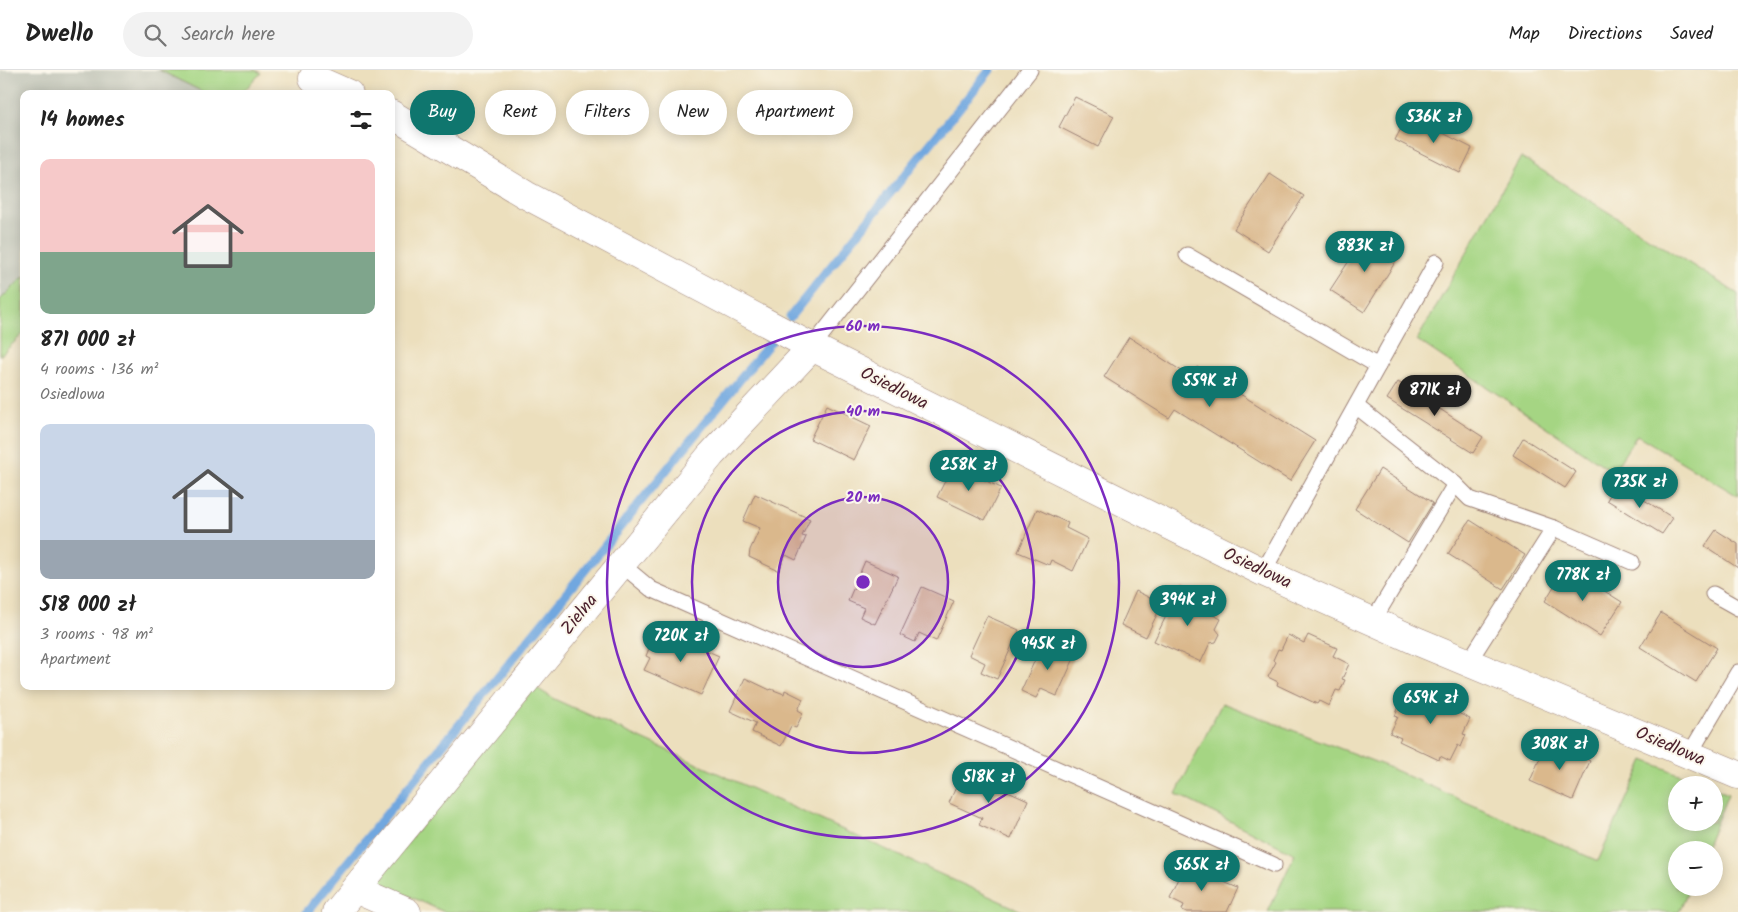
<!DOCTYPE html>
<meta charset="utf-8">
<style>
body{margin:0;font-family:Kalam,sans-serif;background:#f2f2f2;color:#222;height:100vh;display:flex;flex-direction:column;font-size:19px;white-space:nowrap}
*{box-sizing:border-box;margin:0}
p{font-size:16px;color:#767676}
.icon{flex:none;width:28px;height:28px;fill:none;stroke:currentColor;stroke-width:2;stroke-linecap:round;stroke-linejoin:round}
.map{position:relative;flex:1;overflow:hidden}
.details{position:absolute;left:20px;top:20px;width:375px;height:600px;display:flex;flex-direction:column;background:#fff;border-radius:10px;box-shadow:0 2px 12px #0003}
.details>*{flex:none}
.banner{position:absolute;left:410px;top:20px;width:475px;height:45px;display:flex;gap:10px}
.tools{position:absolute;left:1668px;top:706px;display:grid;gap:10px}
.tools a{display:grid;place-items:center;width:55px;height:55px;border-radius:50%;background:#fff;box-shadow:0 2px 12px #0003;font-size:25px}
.price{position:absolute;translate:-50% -42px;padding:0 11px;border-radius:18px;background:#0f766e;color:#fff;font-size:16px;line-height:32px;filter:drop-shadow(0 1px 2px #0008)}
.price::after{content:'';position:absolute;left:50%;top:30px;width:15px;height:11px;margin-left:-8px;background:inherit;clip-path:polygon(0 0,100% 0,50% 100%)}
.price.selected{background:#222;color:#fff}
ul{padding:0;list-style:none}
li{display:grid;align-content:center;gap:10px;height:265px;padding:0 20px}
li span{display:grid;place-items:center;height:155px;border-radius:10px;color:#555}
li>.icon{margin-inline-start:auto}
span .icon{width:90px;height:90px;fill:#fffc;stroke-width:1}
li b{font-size:21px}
h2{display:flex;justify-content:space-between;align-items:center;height:60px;padding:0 20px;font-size:21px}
.pill{padding:0 18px;border-radius:22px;background:#fff;box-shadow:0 2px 12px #0003;font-size:18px;line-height:45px}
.pill.selected{background:#0f766e;color:#fff}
header{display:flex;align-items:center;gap:30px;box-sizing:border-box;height:70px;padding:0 25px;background:#fff;border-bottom:1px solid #e0e0e0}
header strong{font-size:24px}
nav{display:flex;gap:28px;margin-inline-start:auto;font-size:18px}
.search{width:350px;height:45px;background:#f2f2f2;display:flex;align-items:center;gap:12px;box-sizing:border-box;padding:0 18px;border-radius:28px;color:#767676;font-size:19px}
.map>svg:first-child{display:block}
</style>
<header>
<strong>Dwello</strong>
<div class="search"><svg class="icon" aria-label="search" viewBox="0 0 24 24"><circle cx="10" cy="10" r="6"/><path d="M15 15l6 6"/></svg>Search here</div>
<nav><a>Map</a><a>Directions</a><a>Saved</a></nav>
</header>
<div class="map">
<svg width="1738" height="842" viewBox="0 0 1738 842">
<rect width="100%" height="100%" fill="#fbf7ec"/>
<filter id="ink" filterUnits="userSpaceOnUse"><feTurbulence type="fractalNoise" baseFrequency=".02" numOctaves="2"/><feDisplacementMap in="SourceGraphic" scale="10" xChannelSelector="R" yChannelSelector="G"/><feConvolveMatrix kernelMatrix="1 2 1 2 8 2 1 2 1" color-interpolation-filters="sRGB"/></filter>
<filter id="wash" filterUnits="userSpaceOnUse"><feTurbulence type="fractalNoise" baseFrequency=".0096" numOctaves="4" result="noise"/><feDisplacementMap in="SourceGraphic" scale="20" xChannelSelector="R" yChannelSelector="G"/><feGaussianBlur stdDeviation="1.12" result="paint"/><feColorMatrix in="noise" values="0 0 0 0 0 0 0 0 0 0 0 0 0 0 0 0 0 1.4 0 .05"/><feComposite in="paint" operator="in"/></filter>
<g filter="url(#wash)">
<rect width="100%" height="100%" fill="#ecdfbd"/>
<polygon fill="#c3c6b9" points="0,0 159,0 207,24 24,24 24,206 0,230"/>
<g fill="#a5d583" stroke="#787a57">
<polygon points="159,0 255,0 261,3 241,24 207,24"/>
<polygon points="1521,87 1738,224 1738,426 1637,365 1613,402 1417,270"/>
<polygon points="24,206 24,263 0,286 0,230"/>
<polygon points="535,617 554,629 1024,842 444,842 376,811"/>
<polygon points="1222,633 1383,695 1598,791 1644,690 1706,715 1676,715 1676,752 1714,752 1714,718 1728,724 1705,780 1676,780 1676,818 1689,818 1679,842 1268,842 1295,784 1176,724"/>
</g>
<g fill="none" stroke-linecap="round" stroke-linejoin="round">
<g stroke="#71a7df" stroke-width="9">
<polyline points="790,247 990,0"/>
<polyline points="307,842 773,269"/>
</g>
</g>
<g id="blocks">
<g fill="#dab88c">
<polygon points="1075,27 1114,46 1098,77 1059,57"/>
<polygon points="1408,45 1472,78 1460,103 1395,70"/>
<polygon points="1270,104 1304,126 1268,181 1234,159"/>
<polygon points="1366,165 1399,186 1364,242 1330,220"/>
<polygon points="1129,267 1191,307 1197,297 1315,371 1290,411 1175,339 1169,348 1104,307"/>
<polygon points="1398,312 1483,367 1473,383 1387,329"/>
<polygon points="827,335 871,356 854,390 810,369"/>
<polygon points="1523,368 1576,402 1565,418 1513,385"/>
<polygon points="953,395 1001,418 985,450 937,427"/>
<polygon points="1380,399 1433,433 1408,473 1355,439"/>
<polygon points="1617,413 1673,448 1662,464 1607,430"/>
<polygon points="755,424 810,449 802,466 806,467 796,490 786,485 779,501 749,487 750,480 760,458 743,451"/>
<polygon points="1037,439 1068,453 1066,458 1088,469 1073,501 1051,490 1049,495 1018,482"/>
<polygon points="1470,450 1525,485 1503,519 1448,484"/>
<polygon points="1716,460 1738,474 1738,498 1705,476"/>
<polygon points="865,491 898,506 875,554 860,547 864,538 848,531"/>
<polygon points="1566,497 1622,532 1600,566 1545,531"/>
<polygon points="922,517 954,531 936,571 919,563 915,572 900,565"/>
<polygon points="1180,517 1202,527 1197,537 1221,549 1216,559 1220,564 1216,572 1210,573 1201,592 1154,571"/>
<polygon points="1136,521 1162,534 1146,567 1121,555"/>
<polygon points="1661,543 1717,578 1696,612 1640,577"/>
<polygon points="987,546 1019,560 997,609 981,602 985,593 969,585"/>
<polygon points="662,561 719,586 701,625 644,600 650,588 646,586 652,571 656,573"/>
<polygon points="1288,565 1304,573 1308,565 1337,578 1333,586 1349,594 1342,609 1345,610 1340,621 1336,620 1329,636 1319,631 1317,634 1277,615 1278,612 1268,607 1276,592 1273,590 1278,579 1281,580"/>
<polygon points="1043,572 1075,586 1057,626 1041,619 1036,628 1021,621"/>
<polygon points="745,608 770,620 771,619 784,624 785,620 803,629 798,640 803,643 796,658 791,656 781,676 752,662 756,653 730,641"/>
<polygon points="1429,620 1457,633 1454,641 1470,649 1463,664 1466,665 1461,677 1458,675 1450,691 1440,686 1439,690 1399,671 1401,668 1390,663 1398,647 1395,646 1400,634 1403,636 1410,621 1426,628"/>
<polygon points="1547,672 1590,691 1573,730 1530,711"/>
<polygon points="963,701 1028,730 1011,769 979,755 982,748 949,733"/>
<polygon points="1187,791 1204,799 1202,803 1238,818 1227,842 1187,842 1182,840 1184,835 1170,828"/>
</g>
</g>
</g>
<g filter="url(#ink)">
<use href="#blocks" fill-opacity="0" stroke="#9b7f74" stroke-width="1"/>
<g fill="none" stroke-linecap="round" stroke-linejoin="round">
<defs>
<g id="lane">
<polyline points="1187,185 1378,296"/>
<polyline points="812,277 1030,0"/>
<polyline points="1356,336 1455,414 1470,429 1554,458 1632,492"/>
<polyline points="621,494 651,519 1274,795"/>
<polyline points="1263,502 1436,192"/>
<polyline points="1713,524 1738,538"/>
<polyline points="1373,551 1455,414"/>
<polyline points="1468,593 1554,458"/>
<polyline points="1689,685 1738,602"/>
</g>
<g id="street">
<polyline points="313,8 349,24"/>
<polyline points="391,44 526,125 812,277 1263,502 1419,572 1738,705"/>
<polyline points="355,819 407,842"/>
<polyline points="336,842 711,385 812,277"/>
</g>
</defs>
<use href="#lane" stroke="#9b7f74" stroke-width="17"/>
<use href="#street" stroke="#9b7f74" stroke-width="29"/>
<use href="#lane" stroke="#fff" stroke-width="15"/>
<use href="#street" stroke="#fff" stroke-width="28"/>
</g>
</g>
<circle cx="863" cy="512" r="85" fill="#7b2cbf" fill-opacity=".12"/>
<g fill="none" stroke="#7b2cbf" stroke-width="2.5">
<circle cx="863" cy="512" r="85"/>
<circle cx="863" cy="512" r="171"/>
<circle cx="863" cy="512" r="256"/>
</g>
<g text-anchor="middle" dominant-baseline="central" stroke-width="4" stroke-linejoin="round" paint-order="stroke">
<g font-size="18" fill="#4a1f2b" stroke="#fbf7ec">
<text transform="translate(894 319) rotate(27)">Osiedlowa</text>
<text transform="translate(1257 499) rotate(25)">Osiedlowa</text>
<text transform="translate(580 545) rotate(-51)">Zielna</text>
<text transform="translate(1670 677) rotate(23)">Osiedlowa</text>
</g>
</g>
<circle cx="863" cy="512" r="8" fill="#7b2cbf" stroke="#fbf7ec" stroke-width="2.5"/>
<g font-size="15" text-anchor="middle" font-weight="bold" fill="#7b2cbf" stroke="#fbf7ec" stroke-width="4" stroke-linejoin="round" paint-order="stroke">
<text x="863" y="261">60 m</text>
<text x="863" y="346">40 m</text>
<text x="863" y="432">20 m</text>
</g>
</svg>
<div class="tools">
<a>+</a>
<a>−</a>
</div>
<b class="price" style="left:1434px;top:74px">536K zł</b>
<b class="price" style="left:1365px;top:203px">883K zł</b>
<b class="price" style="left:1210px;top:338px">559K zł</b>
<b class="price selected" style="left:1435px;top:347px">871K zł</b>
<b class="price" style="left:969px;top:422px">258K zł</b>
<b class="price" style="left:1640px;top:439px">735K zł</b>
<b class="price" style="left:1583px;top:532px">778K zł</b>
<b class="price" style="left:1188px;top:557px">394K zł</b>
<b class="price" style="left:681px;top:593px">720K zł</b>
<b class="price" style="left:1048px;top:601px">945K zł</b>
<b class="price" style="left:1431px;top:655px">659K zł</b>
<b class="price" style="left:1560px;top:701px">308K zł</b>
<b class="price" style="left:989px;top:734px">518K zł</b>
<b class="price" style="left:1202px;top:822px">565K zł</b>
<div class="banner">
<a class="pill selected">Buy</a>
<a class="pill">Rent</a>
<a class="pill">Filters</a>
<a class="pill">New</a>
<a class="pill">Apartment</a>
</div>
<section class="details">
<h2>14 homes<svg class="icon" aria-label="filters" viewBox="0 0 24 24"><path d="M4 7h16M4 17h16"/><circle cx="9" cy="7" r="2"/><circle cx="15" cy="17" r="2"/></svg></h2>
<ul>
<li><span style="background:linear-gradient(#f6c9c9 60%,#7fa58c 0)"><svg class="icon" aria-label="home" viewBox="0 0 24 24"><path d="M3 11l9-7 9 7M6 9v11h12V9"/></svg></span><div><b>871 000 zł</b><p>4 rooms · 136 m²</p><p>Osiedlowa</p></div></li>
<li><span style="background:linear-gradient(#c9d6e8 75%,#9aa5b1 0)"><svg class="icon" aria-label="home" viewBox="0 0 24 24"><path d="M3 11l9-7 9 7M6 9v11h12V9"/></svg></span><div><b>518 000 zł</b><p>3 rooms · 98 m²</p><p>Apartment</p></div></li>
</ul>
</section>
</div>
